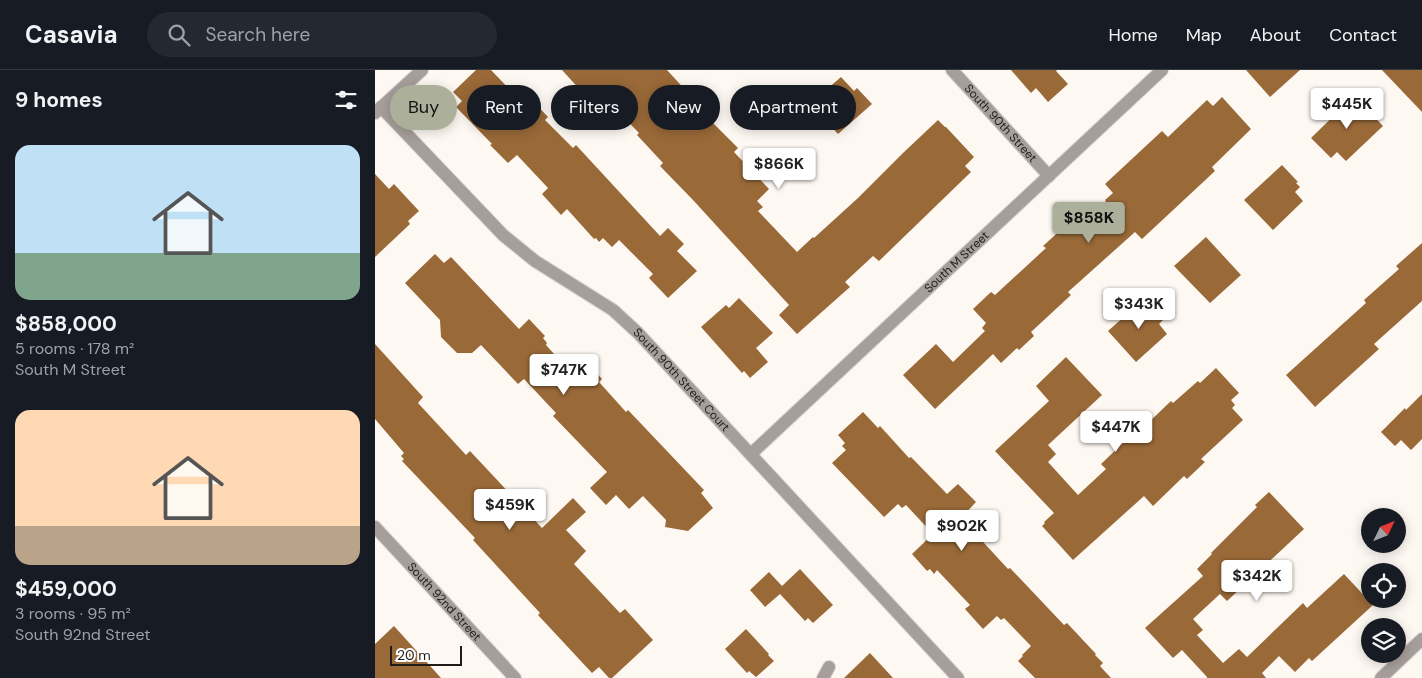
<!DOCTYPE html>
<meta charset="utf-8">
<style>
body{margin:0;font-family:"DM Sans",sans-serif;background:#242831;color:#f1f3f6;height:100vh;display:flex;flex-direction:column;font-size:19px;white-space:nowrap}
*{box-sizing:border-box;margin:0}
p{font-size:16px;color:#9ea1a6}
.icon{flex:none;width:28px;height:28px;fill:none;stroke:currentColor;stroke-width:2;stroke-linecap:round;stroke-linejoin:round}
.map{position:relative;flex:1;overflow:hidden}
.sheet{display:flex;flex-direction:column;background:#171b24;width:375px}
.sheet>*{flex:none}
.top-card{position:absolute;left:15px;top:15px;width:475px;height:45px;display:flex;gap:10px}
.needle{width:32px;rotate:47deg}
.buttons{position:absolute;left:986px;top:438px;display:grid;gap:10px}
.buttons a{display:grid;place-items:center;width:45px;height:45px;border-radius:50%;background:#171b24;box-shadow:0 2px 12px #0003;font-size:25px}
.scale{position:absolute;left:15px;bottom:12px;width:72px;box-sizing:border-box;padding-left:5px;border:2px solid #221c17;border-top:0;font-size:14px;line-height:18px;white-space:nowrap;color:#221c17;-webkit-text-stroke:4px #fff;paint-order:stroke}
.price{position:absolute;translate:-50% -42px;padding:0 11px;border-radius:5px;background:#fff;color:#222;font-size:16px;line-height:32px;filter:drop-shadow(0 1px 2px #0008)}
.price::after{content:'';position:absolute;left:50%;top:30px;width:15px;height:11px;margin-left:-8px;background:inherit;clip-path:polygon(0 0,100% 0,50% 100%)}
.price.on{background:#acaf9a;color:#111}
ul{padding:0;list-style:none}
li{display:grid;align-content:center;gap:10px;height:265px;padding:0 15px}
li span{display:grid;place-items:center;height:155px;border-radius:15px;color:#555}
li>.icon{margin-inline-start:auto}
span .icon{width:90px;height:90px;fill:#fffc;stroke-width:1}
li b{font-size:21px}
h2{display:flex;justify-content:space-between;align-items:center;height:60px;padding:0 15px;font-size:21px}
.chip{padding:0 18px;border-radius:22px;background:#171b24;box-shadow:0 2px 12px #0003;font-size:18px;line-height:45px}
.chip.on{background:#acaf9a;color:#111}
header{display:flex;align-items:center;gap:30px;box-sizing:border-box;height:70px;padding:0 25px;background:#171b24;border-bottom:1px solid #363941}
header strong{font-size:24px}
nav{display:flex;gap:28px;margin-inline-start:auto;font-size:18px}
.search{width:350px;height:45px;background:#242831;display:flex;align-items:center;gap:12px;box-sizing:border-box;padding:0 18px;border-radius:28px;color:#9ea1a6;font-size:19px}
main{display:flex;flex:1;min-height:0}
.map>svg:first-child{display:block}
</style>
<header>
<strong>Casavia</strong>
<div class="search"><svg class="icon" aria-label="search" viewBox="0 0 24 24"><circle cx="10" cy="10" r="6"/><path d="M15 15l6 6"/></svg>Search here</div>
<nav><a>Home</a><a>Map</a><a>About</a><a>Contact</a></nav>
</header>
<main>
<section class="sheet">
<h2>9 homes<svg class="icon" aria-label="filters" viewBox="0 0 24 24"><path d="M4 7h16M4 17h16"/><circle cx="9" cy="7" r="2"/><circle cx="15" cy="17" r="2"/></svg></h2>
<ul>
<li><span style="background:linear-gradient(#bfe0f5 70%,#7fa58c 0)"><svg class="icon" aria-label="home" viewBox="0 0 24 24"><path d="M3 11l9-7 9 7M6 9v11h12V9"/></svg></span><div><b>$858,000</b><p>5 rooms · 178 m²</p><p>South M Street</p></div></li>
<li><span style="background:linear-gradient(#ffd9b3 75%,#b9a48a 0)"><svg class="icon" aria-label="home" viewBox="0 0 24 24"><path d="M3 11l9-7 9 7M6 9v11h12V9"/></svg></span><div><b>$459,000</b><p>3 rooms · 95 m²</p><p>South 92nd Street</p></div></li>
</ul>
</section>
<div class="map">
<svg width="1047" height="608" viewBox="0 0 1047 608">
<rect width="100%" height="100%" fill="#fef8f2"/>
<g fill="#996938">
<polygon points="101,0 116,0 139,24 146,18 173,47 170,50 198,78 201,75 285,166 293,158 309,174 302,181 322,201 293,228 274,208 278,204 244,170 237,177 228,168 224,172 221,168 219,169 192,139 186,145 167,124 173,118 142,85 133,93 115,75 117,74 81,37 87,31 78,22"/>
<polygon points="187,0 292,0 326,37 324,39 363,78 359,82 394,119 382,131 388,137 383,141 422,182 438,167 439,168 483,128 528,83 563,50 570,57 571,57 599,87 590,96 596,102 504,191 498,186 470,212 475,217 422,264 404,245 414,235 318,130 285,96 288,93 262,65 264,63 227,25 218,34"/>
<polygon points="636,0 682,0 681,1 693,14 673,32 661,18 656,23"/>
<polygon points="871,0 925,0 895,27"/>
<polygon points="1007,0 1047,0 1047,42"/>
<polygon points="466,7 479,21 482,18 497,34 463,64 435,34"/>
<polygon points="979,26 1008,56 971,91 962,82 956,88 936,68"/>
<polygon points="847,27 876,59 837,97 840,101 767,169 760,162 693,222 696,225 656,262 659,266 644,280 642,278 626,293 618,284 560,339 528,305 561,274 578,292 610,261 607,258 611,253 598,239 616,222 620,225 671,178 668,176 690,156 696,162 731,131 730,130 738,123 730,114 787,61 793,67 832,30 838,36"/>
<polygon points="907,95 923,112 921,113 925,117 920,122 928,131 898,160 869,130"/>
<polygon points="0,104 14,119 19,114 44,141 33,151 35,154 0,187"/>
<polygon points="831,167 866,205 835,233 799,196"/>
<polygon points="1047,173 1047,231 999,274 1004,279 940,337 911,305 991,233 989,230 1024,199 1021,196"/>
<polygon points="60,184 69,193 76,187 144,259 154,249 170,266 168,268 172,273 171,275 196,303 206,294 210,299 214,295 227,309 224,312 251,342 253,340 329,420 326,423 338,438 313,461 290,457 291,450 268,426 254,439 241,425 231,435 215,418 232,402 178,346 181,343 149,309 143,314 106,275 97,283 82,283 66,267 65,250 30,213"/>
<polygon points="771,227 790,248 784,254 792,264 761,292 733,261"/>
<polygon points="364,228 398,263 381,278 393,292 375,308 369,301 367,303 326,257 351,235 354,238"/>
<polygon points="0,274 48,327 43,333 91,385 95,381 167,458 198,428 211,442 191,460 211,481 199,494 245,543 250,539 278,570 237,608 234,608 224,597 217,603 163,545 165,543 98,470 100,468 27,391 29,389 26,386 29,383 0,349"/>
<polygon points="691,287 727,325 673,375 681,384 673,392 703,425 731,399 726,394 771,351 773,353 796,331 798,333 823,311 825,313 841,298 864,323 856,330 860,335 857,338 868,350 826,389 830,392 812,409 809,406 778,436 769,426 698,490 667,456 670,453 669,452 679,443 620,381 674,331 661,316"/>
<polygon points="1047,324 1047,369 1036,380 1026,370 1020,376 1006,362 1030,338 1031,340"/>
<polygon points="488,342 503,358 505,356 534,388 536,387 572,424 583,414 601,432 586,448 633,499 635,498 689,555 692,553 721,584 720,585 728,593 725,596 736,608 660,608 643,591 648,586 647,585 656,576 629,548 626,550 622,546 608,559 590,539 595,535 562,500 559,504 555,499 552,501 537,484 558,464 531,435 527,438 523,434 509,447 457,393 471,380 467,376 470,373 463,365"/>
<polygon points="894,422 929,459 852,531 845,524 818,549 828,560 822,565 848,593 864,579 872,587 928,533 932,538 969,504 998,535 937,591 934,588 920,602 904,586 887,603 891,608 832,608 832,607 807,580 798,588 770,558 828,506 822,499 837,484 836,483 882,437 880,435"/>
<polygon points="425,499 458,535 438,553 433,548 430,551 405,524 390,537 375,520 394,502 407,516"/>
<polygon points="19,556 66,608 0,608 0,574"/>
<polygon points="371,559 394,584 393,585 399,591 381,607 374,601 372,603 350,579"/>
<polygon points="495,583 518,608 469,608"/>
</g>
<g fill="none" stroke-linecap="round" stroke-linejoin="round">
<defs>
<g id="minor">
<path id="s1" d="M 577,0 L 674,106"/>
<path id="s2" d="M 6,37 L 128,165 L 160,191 L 238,240 L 263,263 L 583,608"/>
<path id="s3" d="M 377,383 L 787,0"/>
<path id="s4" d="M 0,457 L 140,608"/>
<polyline points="448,608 454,597"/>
<polyline points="1006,608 1047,569"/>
</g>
<polyline id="tertiary" points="0,43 47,0"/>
</defs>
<use href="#minor" stroke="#dbd5cf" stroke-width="14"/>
<use href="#tertiary" stroke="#dbd5cf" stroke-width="14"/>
<use href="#minor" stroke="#a69e9a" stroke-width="12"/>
<use href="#tertiary" stroke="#a69e9a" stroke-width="12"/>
</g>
<g text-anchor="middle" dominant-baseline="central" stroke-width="4" stroke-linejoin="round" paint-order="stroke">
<g font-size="12" fill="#221c17" stroke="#fff">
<text stroke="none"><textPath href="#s1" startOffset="72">South 90th Street</textPath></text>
<text stroke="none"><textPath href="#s3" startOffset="280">South M Street</textPath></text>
<text stroke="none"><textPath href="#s2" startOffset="408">South 90th Street Court</textPath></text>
<text stroke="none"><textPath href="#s4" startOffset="102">South 92nd Street</textPath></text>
</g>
</g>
</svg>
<div class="buttons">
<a><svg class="needle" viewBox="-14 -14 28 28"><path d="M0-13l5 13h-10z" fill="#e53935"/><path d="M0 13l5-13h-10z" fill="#9ea1a6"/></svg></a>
<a><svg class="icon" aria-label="locate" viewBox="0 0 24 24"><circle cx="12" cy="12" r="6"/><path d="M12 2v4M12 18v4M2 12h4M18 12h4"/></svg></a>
<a><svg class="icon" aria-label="layers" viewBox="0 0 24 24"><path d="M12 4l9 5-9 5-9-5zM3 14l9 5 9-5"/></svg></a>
</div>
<div class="scale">20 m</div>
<b class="price" style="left:972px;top:60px">$445K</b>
<b class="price" style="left:404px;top:120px">$866K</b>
<b class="price on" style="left:714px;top:174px">$858K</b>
<b class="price" style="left:764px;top:260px">$343K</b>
<b class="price" style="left:189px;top:326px">$747K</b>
<b class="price" style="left:741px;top:383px">$447K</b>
<b class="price" style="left:135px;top:461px">$459K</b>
<b class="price" style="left:587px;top:482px">$902K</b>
<b class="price" style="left:882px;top:532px">$342K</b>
<div class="top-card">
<a class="chip on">Buy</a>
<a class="chip">Rent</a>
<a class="chip">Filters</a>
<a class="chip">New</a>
<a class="chip">Apartment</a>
</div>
</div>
</main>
